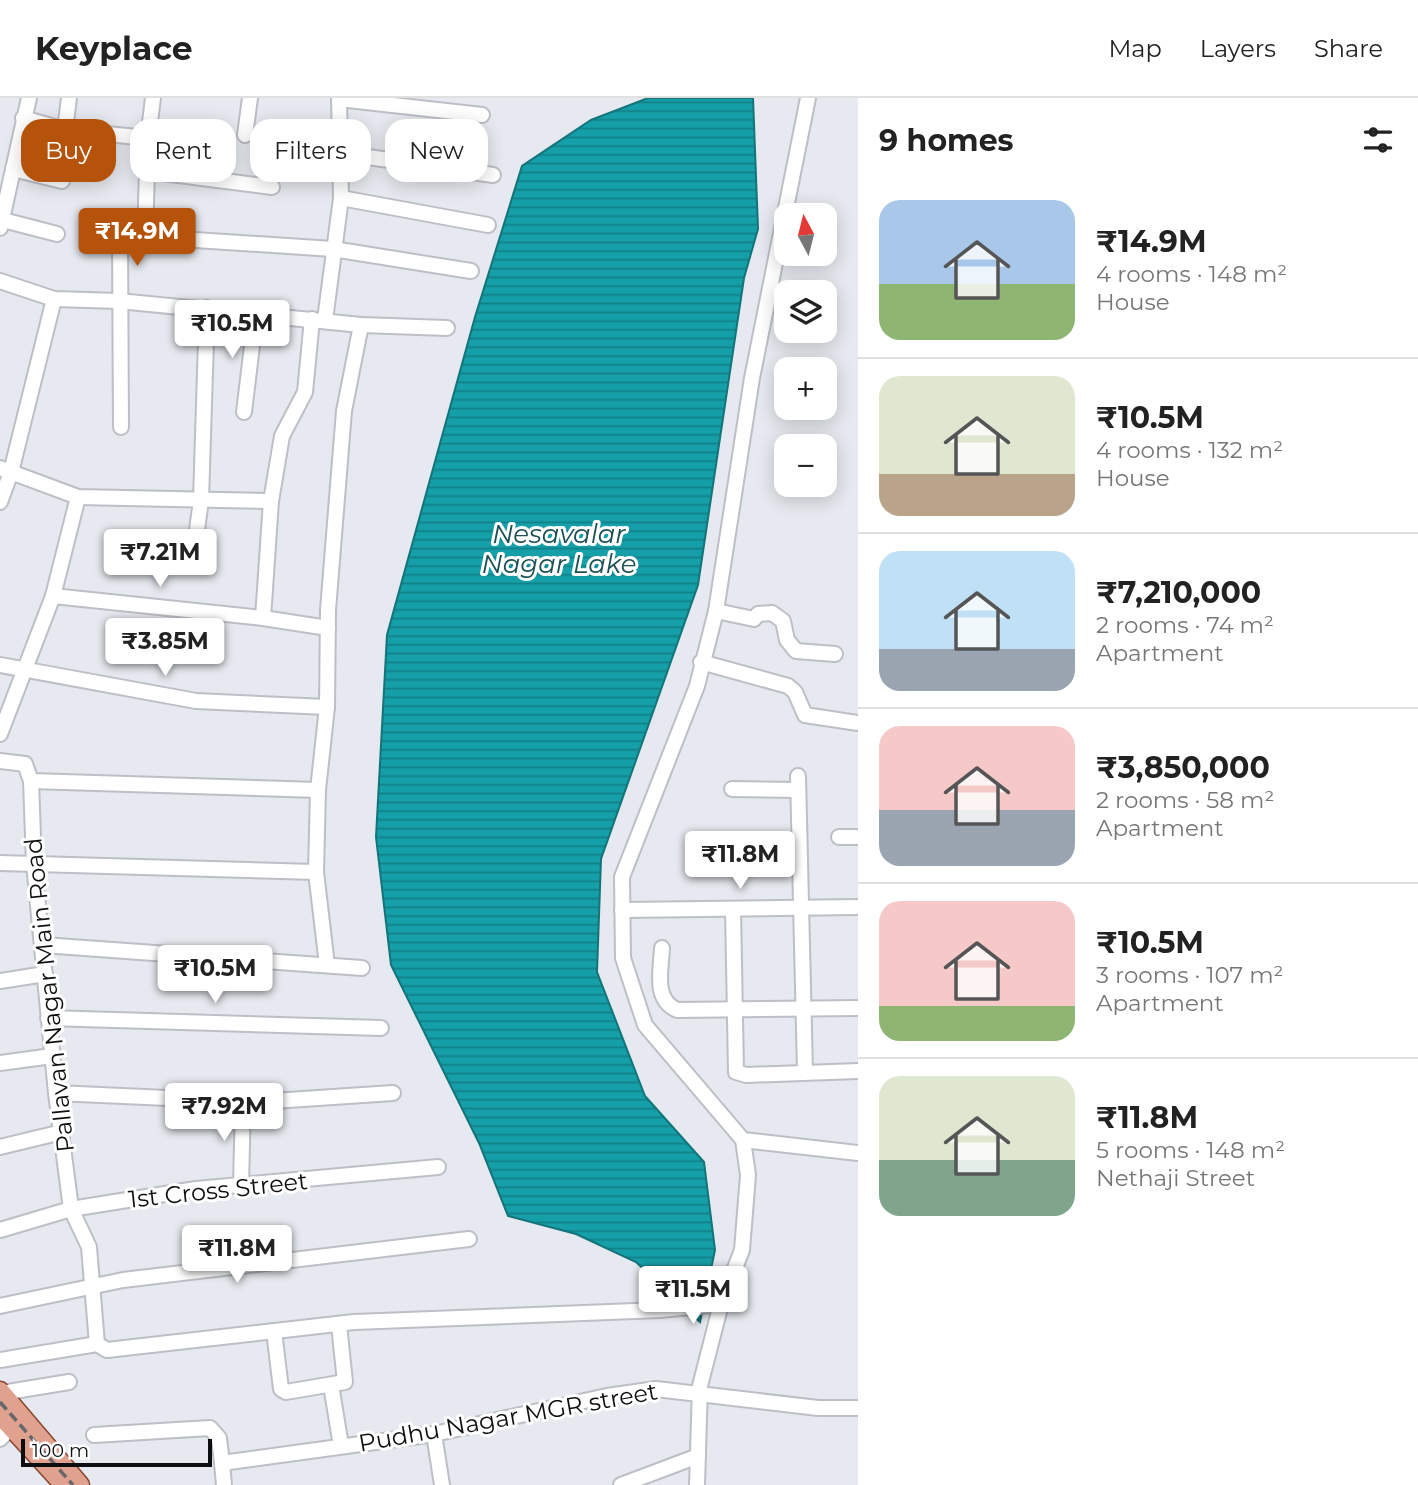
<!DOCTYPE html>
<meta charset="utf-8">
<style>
body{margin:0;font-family:Montserrat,sans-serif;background:#f6f6f6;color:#222;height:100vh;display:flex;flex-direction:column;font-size:26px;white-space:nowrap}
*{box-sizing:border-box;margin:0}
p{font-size:23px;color:#767676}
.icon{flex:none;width:38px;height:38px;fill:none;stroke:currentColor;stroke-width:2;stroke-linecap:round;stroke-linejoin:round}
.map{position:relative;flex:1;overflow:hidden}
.side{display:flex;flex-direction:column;background:#fff;width:560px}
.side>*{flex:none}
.top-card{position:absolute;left:21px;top:21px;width:665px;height:63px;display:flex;gap:14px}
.needle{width:46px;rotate:353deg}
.tools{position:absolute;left:774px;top:105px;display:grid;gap:14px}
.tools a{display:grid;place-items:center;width:63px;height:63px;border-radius:14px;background:#fff;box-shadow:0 4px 18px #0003;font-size:35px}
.scale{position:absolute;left:21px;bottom:18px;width:191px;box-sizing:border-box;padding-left:7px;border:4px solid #0d0e10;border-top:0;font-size:19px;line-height:24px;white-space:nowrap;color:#0d0e10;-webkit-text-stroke:5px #fff;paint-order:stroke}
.price{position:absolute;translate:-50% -60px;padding:0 16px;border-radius:7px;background:#fff;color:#222;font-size:23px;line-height:46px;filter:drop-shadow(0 2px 4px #0008)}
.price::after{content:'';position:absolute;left:50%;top:42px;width:21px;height:16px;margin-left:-10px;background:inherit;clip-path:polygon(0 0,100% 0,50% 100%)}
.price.on{background:#b45309;color:#fff}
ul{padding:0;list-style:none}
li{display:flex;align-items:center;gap:21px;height:175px;padding:0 21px}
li+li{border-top:2px solid #e0e0e0}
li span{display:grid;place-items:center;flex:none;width:196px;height:140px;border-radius:21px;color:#555}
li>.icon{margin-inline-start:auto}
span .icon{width:84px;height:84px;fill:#fffc;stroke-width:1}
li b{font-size:30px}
h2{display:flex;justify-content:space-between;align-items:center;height:84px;padding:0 21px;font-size:30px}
.chip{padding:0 24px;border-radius:21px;background:#fff;box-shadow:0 4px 18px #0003;font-size:24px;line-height:63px}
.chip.on{background:#b45309;color:#fff}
header{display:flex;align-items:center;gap:42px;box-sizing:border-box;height:98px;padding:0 35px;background:#fff;border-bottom:2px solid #e0e0e0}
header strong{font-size:33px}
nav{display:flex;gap:38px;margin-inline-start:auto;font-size:24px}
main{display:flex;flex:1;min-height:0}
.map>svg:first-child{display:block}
</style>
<header>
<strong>Keyplace</strong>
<nav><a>Map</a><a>Layers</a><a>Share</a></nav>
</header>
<main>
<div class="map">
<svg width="858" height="1387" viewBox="0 0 858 1387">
<defs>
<pattern id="water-rules" width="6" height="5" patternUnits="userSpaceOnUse" patternTransform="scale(1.75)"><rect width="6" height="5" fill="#159fa8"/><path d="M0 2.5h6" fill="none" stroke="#128087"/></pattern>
</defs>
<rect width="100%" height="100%" fill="#e6e9ef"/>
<polygon fill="url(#water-rules)" stroke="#13747a" stroke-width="2" points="648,0 753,0 758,131 744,180 698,487 601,761 597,874 645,998 704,1064 715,1152 700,1224 636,1164 576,1136 508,1118 479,1045 391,867 376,739 387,537 475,219 522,68 591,22"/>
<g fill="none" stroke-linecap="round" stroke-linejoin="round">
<defs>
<g id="minor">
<polyline points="339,1 482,17"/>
<polyline points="23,20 65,32 148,40 153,0"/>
<polyline points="65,32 69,0"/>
<polyline points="245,37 250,0"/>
<polyline points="340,55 493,77"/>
<polyline points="13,71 62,83"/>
<polyline points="341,100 488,127"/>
<polyline points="3,122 57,136"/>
<polyline points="0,130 29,0"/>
<polyline points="145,138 147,73 272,89"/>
<polyline points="0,183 54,201 119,203 361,227 447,230"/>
<polyline points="325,222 341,100 339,0"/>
<polyline points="244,314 256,215"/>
<polyline points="121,329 120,137 333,151 471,173"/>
<polyline points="0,370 78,399 271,403"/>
<polyline points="0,404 11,374 54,201"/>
<polyline points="193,462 201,402 207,210"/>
<polyline points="53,498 263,520 328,530"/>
<polyline points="716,513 754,521 758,516 772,515 783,523 787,542 796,553 835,556"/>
<polyline points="263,520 271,403 282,338 305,294 312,221"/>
<polyline points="701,564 788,588 795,594 805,617 858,625"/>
<polyline points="0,567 196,603 327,609"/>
<polyline points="0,636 53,498 78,399"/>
<polyline points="0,663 25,666 31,683 34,766 56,995 71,1111 89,1149 97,1246"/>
<polyline points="798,678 805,974"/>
<polyline points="31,683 318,692"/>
<polyline points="732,691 798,692"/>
<polyline points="839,739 858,739"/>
<polyline points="0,765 316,774"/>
<polyline points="733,811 736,974 746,977 858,973"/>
<polyline points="622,812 858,809"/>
<polyline points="43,847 362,870"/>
<path d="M 662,850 C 661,873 653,901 677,912 L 858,910"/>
<polyline points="327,867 316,774 318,692 327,609 328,512 344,313 361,227"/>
<polyline points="0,883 45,876"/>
<polyline points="48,920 381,930"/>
<polyline points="0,965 52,958"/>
<polyline points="56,995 258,1004 393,995"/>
<polyline points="743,1042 858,1055"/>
<polyline points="0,1049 62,1034"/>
<polyline points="241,1087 243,1004"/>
<polyline points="0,1132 71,1111 196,1091 438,1069"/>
<polyline points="0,1208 123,1182 469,1141"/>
<polyline points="274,1233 281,1291 286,1294 345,1284 339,1227"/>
<polyline points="0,1262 97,1246 107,1252 354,1224 660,1212 721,1206"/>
<polyline points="331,1287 341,1348"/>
<polyline points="2,1295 69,1284"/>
<polyline points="434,1336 442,1387"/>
<polyline points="94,1337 210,1330 219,1340 222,1365"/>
<polyline points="0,1341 18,1322"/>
<polyline points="224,1387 222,1365 434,1336 607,1298 656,1291 818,1310 858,1310"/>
<polyline points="621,1387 698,1358"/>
<polyline points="697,1387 700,1288 721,1206 742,1152 748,1077 743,1042 645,927 623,860 622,779 697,588 716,513 752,280 808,0"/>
</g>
<g id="major">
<polyline points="0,1293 80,1387"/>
<polyline points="0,1317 64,1387"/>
</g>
</defs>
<use href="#minor" stroke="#bdbfc6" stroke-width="18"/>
<use href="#major" stroke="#884630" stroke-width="21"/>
<use href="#minor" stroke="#fff" stroke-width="14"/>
<use href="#major" stroke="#e0a28e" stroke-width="18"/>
<polyline stroke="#65676a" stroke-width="3.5" stroke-dasharray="10 5" stroke-linecap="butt" points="0,1304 73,1387"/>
</g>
<g text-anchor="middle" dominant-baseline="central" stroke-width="6" stroke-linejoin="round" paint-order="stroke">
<g font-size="24" fill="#0d0e10" stroke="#fff">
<text transform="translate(49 897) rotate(-96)">Pallavan Nagar Main Road</text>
<text transform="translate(218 1092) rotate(-6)">1st Cross Street</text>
<text transform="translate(508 1319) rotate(-10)">Pudhu Nagar MGR street</text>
</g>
<g font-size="26" font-style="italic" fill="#1c5054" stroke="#fff">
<text x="559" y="436">Nesavalar<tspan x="559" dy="30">Nagar Lake</tspan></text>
</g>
</g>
</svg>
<div class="tools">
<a><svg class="needle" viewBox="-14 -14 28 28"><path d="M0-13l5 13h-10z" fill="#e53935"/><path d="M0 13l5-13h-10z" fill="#767676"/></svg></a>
<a><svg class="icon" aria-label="layers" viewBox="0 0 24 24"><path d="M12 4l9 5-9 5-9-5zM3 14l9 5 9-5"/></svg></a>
<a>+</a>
<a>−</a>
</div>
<div class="scale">100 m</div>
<b class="price on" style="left:137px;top:170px">₹14.9M</b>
<b class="price" style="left:232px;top:262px">₹10.5M</b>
<b class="price" style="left:160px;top:491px">₹7.21M</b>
<b class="price" style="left:165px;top:580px">₹3.85M</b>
<b class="price" style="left:740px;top:793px">₹11.8M</b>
<b class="price" style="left:215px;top:907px">₹10.5M</b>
<b class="price" style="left:224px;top:1045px">₹7.92M</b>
<b class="price" style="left:237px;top:1187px">₹11.8M</b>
<b class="price" style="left:693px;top:1228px">₹11.5M</b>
<div class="top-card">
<a class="chip on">Buy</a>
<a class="chip">Rent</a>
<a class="chip">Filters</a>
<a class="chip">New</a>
</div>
</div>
<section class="side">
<h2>9 homes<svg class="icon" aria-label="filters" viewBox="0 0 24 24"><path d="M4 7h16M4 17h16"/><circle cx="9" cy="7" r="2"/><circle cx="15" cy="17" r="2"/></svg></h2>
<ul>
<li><span style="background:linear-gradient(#a9c7e8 60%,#8fb573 0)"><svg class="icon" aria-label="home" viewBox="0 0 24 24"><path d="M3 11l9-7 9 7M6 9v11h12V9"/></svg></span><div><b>₹14.9M</b><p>4 rooms · 148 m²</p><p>House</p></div></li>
<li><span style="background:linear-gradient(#dfe7d0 70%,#b9a48a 0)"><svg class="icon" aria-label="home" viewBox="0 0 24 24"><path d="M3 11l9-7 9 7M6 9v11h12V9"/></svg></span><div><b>₹10.5M</b><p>4 rooms · 132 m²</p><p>House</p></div></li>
<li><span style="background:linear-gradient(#bfe0f5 70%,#9aa5b1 0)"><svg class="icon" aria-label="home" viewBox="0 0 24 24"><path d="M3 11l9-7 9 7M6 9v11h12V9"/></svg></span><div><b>₹7,210,000</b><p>2 rooms · 74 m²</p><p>Apartment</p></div></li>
<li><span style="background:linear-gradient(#f6c9c9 60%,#9aa5b1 0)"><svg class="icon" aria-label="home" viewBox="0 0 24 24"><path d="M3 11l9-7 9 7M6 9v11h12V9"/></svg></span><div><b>₹3,850,000</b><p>2 rooms · 58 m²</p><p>Apartment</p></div></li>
<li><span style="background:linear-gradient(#f6c9c9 75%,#8fb573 0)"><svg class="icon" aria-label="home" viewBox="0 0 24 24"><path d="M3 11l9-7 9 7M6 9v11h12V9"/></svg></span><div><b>₹10.5M</b><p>3 rooms · 107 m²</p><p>Apartment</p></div></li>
<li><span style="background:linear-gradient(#dfe7d0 60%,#7fa58c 0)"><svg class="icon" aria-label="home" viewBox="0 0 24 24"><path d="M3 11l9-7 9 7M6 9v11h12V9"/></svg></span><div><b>₹11.8M</b><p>5 rooms · 148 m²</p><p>Nethaji Street</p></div></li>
</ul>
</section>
</main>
